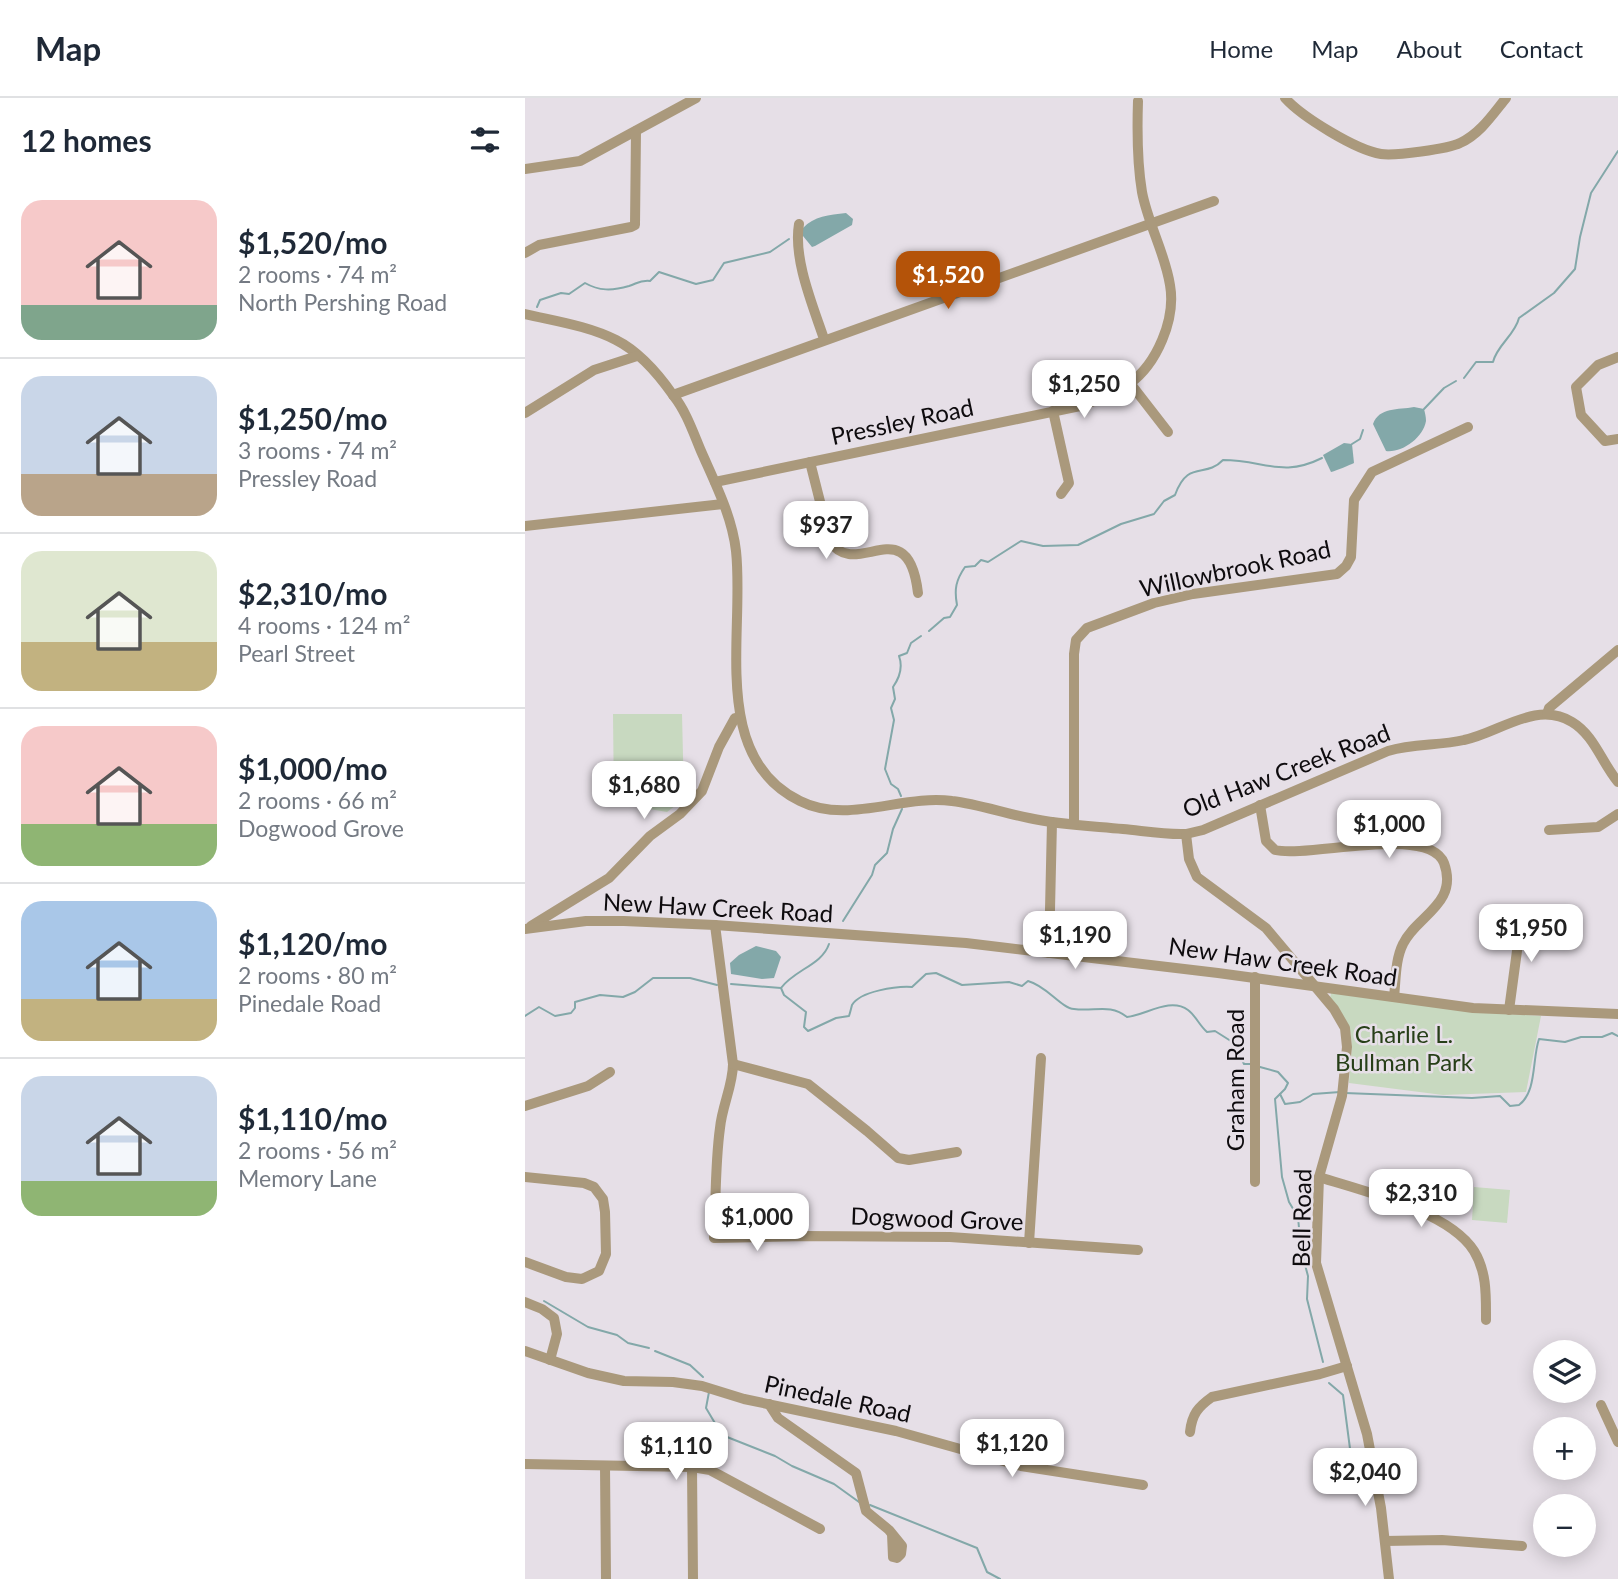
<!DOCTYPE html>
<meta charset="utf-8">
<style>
body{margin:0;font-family:Lato,sans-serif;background:#f6f6f7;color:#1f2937;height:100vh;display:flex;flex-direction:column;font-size:26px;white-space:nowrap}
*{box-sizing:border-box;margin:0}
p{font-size:23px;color:#747a83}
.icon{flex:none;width:38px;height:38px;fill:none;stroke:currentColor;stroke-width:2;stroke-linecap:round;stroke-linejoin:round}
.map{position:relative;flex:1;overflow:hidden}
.panel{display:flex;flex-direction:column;background:#fff;width:525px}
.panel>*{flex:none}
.buttons{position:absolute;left:1008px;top:1242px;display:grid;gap:14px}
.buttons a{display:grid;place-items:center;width:63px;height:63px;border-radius:50%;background:#fff;box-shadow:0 4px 18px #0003;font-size:35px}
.price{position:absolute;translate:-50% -60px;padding:0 16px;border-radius:14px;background:#fff;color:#222;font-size:23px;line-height:46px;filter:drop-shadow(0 2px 4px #0008)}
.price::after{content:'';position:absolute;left:50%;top:42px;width:21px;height:16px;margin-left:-10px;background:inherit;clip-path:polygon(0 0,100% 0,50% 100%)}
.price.on{background:#b45309;color:#fff}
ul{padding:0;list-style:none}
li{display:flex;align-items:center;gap:21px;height:175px;padding:0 21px}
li+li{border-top:2px solid #e0e1e3}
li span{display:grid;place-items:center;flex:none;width:196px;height:140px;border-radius:21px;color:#555}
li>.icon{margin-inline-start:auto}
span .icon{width:84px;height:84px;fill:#fffc;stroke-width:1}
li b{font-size:30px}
h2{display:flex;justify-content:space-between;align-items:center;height:84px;padding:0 21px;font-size:30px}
header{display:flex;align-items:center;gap:42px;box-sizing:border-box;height:98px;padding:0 35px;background:#fff;border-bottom:2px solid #e0e1e3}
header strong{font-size:33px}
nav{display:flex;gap:38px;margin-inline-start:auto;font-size:24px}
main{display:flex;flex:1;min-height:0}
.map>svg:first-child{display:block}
</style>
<header>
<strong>Map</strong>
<nav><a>Home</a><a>Map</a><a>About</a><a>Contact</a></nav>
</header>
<main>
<section class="panel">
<h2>12 homes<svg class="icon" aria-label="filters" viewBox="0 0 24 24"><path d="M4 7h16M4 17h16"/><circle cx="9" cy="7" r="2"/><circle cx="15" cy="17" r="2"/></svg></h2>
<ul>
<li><span style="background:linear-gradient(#f6c9c9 75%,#7fa58c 0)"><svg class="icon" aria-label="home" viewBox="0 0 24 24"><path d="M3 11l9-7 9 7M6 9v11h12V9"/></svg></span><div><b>$1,520/mo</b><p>2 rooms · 74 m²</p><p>North Pershing Road</p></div></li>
<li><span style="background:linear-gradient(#c9d6e8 70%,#b9a48a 0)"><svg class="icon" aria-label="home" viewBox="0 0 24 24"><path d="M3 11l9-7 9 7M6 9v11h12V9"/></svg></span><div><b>$1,250/mo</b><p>3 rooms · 74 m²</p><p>Pressley Road</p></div></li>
<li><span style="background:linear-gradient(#dfe7d0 65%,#c2b280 0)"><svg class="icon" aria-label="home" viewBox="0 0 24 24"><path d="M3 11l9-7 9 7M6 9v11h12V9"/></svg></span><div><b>$2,310/mo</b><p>4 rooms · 124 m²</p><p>Pearl Street</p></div></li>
<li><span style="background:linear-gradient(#f6c9c9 70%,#8fb573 0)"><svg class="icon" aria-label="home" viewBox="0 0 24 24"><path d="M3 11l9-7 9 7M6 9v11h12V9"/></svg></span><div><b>$1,000/mo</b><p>2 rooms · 66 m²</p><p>Dogwood Grove</p></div></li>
<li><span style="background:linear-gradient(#a9c7e8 70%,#c2b280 0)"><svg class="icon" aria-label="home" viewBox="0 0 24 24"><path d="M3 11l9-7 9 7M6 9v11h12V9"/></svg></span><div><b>$1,120/mo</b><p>2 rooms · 80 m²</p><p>Pinedale Road</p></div></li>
<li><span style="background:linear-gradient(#c9d6e8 75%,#8fb573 0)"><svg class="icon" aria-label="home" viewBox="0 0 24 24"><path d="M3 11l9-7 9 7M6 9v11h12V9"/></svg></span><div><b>$1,110/mo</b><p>2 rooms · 56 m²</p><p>Memory Lane</p></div></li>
</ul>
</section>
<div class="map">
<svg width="1093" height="1481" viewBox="0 0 1093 1481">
<rect width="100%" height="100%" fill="#e6dfe7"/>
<g fill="#c8d9c0">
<polygon points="88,616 157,616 159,701 142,714 89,705"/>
<path d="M 806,895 L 944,913 L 1016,918 L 1001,994 L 918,997 L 824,985 C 827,943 833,934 805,900 Z"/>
<polygon points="949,1089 985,1092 982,1125 947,1122"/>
</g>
<g fill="#83a8a9">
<path d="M 321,115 L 328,121 L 327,127 L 290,148 L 287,149 L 278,138 L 278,130 C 289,118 304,117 321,115 Z"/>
<path d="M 889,309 L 899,311 C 900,315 901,319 901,323 C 898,340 877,355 861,353 L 848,326 C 854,309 873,312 889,309 Z"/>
<path d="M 819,345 L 827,346 L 829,365 C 825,367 810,373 806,374 L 798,357 Z"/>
<polygon points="231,848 251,853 256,859 249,880 237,881 206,876 205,865 214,857"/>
</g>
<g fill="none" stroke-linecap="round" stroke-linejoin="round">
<g stroke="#83a8a9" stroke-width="2">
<path d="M 12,209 L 15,202 L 36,195 L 44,196 L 60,185 C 74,193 87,193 104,188 C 113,185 115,182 125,183 L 134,174 L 171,186 L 188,182 L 199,165 L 245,154 L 264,141"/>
<path d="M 939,280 L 951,264 L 968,264 C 972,247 990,237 994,220 L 1029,195 L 1050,171 L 1055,139 L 1066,95 L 1093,53"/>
<polyline points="899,311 919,290 931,283"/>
<polyline points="827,346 835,341 838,332"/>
<path d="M 404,533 L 419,520 L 425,519 L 432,507 C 429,491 431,482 440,469 L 450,468 L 456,462 L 463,464 L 496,443 L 518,448 L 553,447 L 596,426 L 629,416 L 639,403 L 650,397 C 663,361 680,381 698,362 C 739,362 757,380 797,360"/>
<path d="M 376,698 L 373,691 L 366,686 L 360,671 L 369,622 L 366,610 L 370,601 L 368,589 C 375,579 378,569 374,558 L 382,555 L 386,545 L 396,538"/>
<polyline points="318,823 347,777 350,767 362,755 368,731 377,711"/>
<path d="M 206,886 L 256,890 L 259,897 L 281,914 L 279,929 L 283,933 L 311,920 L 324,918 C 325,915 326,911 327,907 C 335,893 372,888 387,889 L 401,876 L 411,875 L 437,887 L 484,884 L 497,888 L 503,883 C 522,888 536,910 549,911 C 569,914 585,905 602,919 C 621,917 645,899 663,912 C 671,918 674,927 682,934 L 690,933 L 709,945 L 719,966 L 726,966"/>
<path d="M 256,890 C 269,872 297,867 304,846"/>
<polyline points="0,918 14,909 30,918 46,915 50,910 50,904 75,897 98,899 110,894 128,880 165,880 192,887"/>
<polyline points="735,969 753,974 763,985 760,991 750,1001 757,1079 764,1104 773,1119 776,1152 783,1178 782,1201 798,1264"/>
<path d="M 820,995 L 947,1000 L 975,998 L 985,1008 L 994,1007 C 1012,994 1007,961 1014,941 L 1040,944 L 1056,939 L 1077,939 L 1087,935 L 1093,938"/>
<polyline points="755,996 760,1006 775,1004 788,996 815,994"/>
<polyline points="19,1203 63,1229 92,1237 103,1245 124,1250"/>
<polyline points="130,1253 165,1267 178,1279"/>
<polyline points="804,1285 818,1297 827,1366 826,1391"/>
<polyline points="184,1294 181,1310 197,1337 250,1358 267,1368 309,1386 334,1404"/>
<polyline points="345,1407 452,1450 462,1474 475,1481"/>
</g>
<g stroke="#aa997c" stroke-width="10">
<path d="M 760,0 C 777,19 831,52 856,56 C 870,58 923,51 935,45 C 955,36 968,16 981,0"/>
<polyline points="0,71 55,63 171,0"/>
<path d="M 274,126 C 268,161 288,208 299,241"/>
<polyline points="0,155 14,147 106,129 110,127 111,33"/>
<path d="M 0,216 C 30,223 64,228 91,242 C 113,253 134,277 148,297 C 161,313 168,334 176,353 C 190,385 207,418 211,453 C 220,534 184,659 275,703 C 322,727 378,696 427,703 C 453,706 478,715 504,720 C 535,727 567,728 598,731 C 619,733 641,737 661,736 L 678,732 L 863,653 C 888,645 913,648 939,642 C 974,635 1011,602 1047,624 C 1069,637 1077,665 1093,684"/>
<polyline points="1093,259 1073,267 1051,289 1056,317 1080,343 1093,341"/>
<polyline points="605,285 643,334"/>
<polyline points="148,297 689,103"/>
<polyline points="528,313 544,385 536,396"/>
<polyline points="0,315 69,272 112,258"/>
<path d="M 285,364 L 305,443 C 330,484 383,409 393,495"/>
<path d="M 190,384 L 555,308 C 572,302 589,297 604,286 C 632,266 651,221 645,187 C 640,155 623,126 617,94 C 612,64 612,33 613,3"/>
<polyline points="0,428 198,406"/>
<polyline points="1022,616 1024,610 1093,552"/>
<path d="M 735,707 L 741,743 L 750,752 C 784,760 904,726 919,765 C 934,806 891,818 878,846 C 870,862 871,882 869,899"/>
<polyline points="549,726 549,556 551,542 562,530 629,505 668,496 812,476 821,468 826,459 829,402 847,374 943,329"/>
<polyline points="1024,732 1073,729 1093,716"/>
<polyline points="661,736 664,761 672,779 741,830 809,911 820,930 822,949 817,998 794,1079 791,1165 842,1336 856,1410 864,1481"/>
<path d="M 190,827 L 208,966 C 208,987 197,1008 195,1030 C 190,1066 191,1103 189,1140 L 280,1138 L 425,1139 L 613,1152"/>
<polyline points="6,828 84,780 125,738 155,716 177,693 194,649 210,620 214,620"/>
<polyline points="0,831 61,823 99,823 190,827 441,845 693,875 948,910 1093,916"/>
<polyline points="524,855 527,724"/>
<polyline points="984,912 997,816"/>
<polyline points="208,966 283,986 342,1033 373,1060 384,1062 432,1054"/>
<polyline points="0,1008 63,988 85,974"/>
<polyline points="0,1079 59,1085 69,1089 78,1101 80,1114 81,1156 74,1173 57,1181 41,1179 0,1164"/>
<path d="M 794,1079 C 837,1093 924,1113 949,1153 C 962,1174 961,1198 961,1222"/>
<polyline points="730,1084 730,879"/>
<polyline points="504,1145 516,960"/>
<polyline points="0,1204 17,1211 29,1220 32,1236 25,1262"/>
<polyline points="0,1253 63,1275 99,1283 148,1284 177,1288 219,1301 371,1333 496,1368 618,1387"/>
<polyline points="244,1306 253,1320 331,1375 341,1413 364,1432 377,1448 376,1456 372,1460 368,1459 367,1436"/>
<polyline points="1076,1307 1093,1344"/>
<path d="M 665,1334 C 667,1316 673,1309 687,1299 L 795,1276 L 822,1268"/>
<polyline points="0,1366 167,1369 185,1372 295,1431"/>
<polyline points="80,1368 81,1481"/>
<polyline points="167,1369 168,1481"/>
<polyline points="860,1443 917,1442 997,1448"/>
</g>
</g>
<g text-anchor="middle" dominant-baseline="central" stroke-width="5" stroke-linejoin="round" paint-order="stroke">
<g font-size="24" fill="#0e0b0e" stroke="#e6dfe7">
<text transform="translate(377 323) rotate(-12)">Pressley Road</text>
<text transform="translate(710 470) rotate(-12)">Willowbrook Road</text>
<text transform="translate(761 672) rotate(-21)">Old Haw Creek Road</text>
<text transform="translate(193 809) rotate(3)">New Haw Creek Road</text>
<text transform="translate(758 863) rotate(8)">New Haw Creek Road</text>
<text transform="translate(709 982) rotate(-90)">Graham Road</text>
<text transform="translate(412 1120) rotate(2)">Dogwood Grove</text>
<text transform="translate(776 1120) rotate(-89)">Bell Road</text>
<text transform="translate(313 1300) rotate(12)">Pinedale Road</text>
</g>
<g font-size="24" fill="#273f18" stroke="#e6dfe7">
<text x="879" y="935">Charlie L.<tspan x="879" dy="28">Bullman Park</tspan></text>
</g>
</g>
</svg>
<div class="buttons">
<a><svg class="icon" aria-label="layers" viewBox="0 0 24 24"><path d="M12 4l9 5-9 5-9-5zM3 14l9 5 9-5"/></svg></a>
<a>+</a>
<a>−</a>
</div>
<b class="price on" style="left:423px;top:213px">$1,520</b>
<b class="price" style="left:559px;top:322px">$1,250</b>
<b class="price" style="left:301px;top:463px">$937</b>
<b class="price" style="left:119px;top:723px">$1,680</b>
<b class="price" style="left:864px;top:762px">$1,000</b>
<b class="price" style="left:1006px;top:866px">$1,950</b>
<b class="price" style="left:550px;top:873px">$1,190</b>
<b class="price" style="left:896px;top:1131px">$2,310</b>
<b class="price" style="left:232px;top:1155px">$1,000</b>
<b class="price" style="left:487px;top:1381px">$1,120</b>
<b class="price" style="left:151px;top:1384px">$1,110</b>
<b class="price" style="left:840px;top:1410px">$2,040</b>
</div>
</main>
